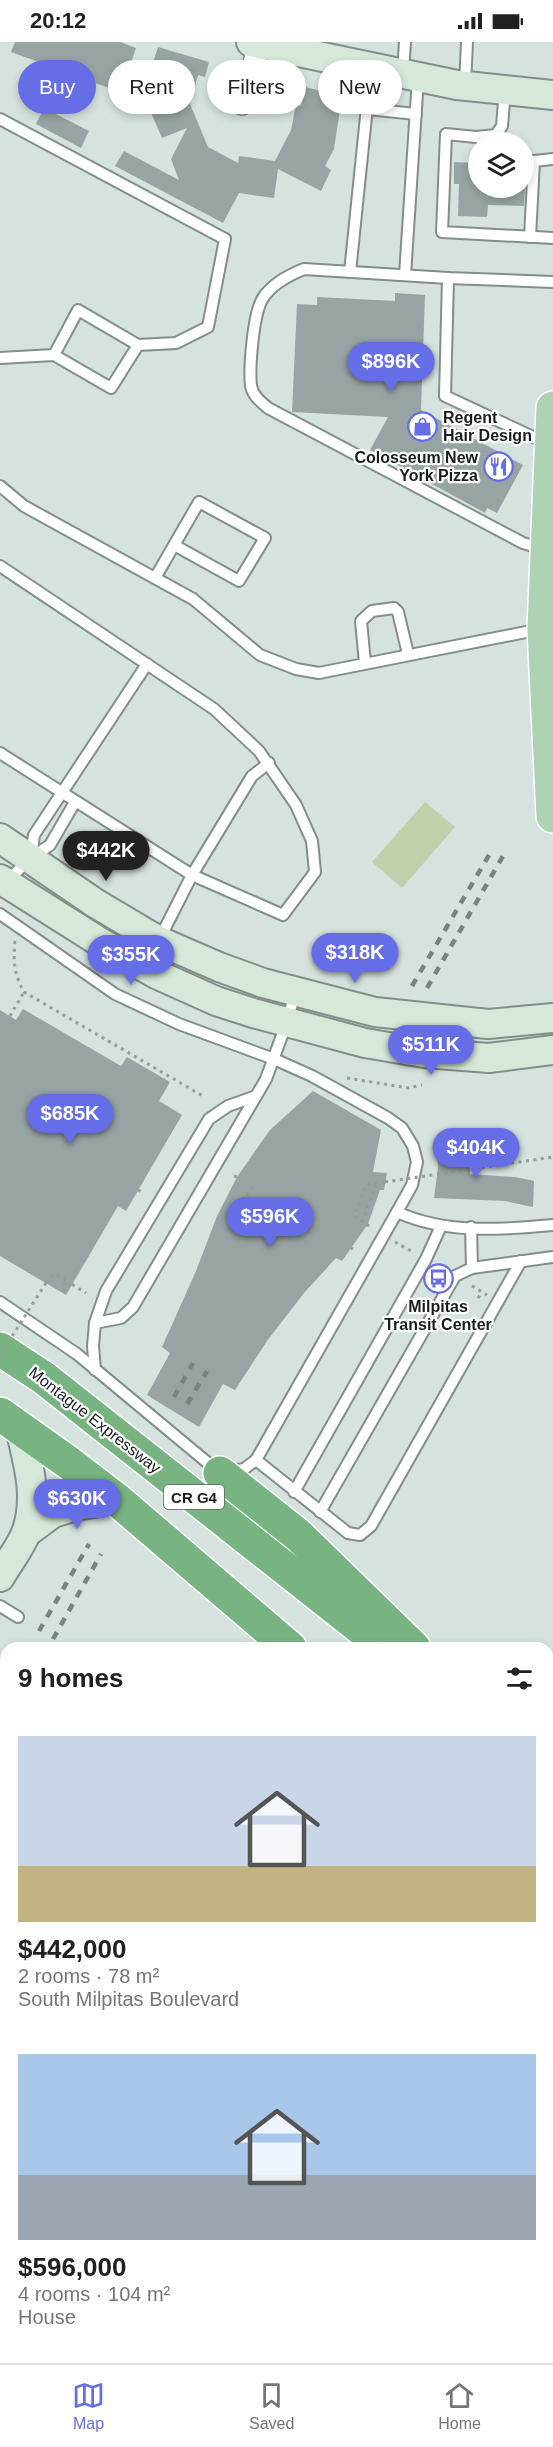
<!DOCTYPE html>
<meta charset="utf-8">
<style>
body{margin:0;font-family:Arial,sans-serif;background:#f6f6f6;color:#202124;height:100vh;display:flex;flex-direction:column;font-size:22px;white-space:nowrap}
*{box-sizing:border-box;margin:0}
p{font-size:20px;color:#757577}
.icon{flex:none;width:33px;height:33px;fill:none;stroke:currentColor;stroke-width:2;stroke-linecap:round;stroke-linejoin:round}
.map{position:relative;flex:1;overflow:hidden}
.panel{position:absolute;left:0px;top:1600px;width:554px;height:722px;display:flex;flex-direction:column;background:#fff;border-radius:18px 18px 0 0;box-shadow:0 3px 9px #0003}
.panel>*{flex:none}
.guide{position:absolute;left:18px;top:18px;width:518px;height:54px;display:flex;gap:12px}
.tools{position:absolute;left:468px;top:90px;display:grid;gap:12px}
.tools a{display:grid;place-items:center;width:66px;height:66px;border-radius:50%;background:#fff;box-shadow:0 3px 9px #0003;font-size:30px}
.price{position:absolute;translate:-50% -51px;padding:0 14px;border-radius:21px;background:#666ee7;color:#fff;font-size:20px;line-height:39px;filter:drop-shadow(0 2px 3px #0008)}
.price::after{content:'';position:absolute;left:50%;top:36px;width:18px;height:14px;margin-left:-9px;background:inherit;clip-path:polygon(0 0,100% 0,50% 100%)}
.price.active{background:#222;color:#fff}
ul{padding:0;list-style:none}
li{display:grid;align-content:center;gap:12px;height:318px;padding:0 18px}
li span{display:grid;place-items:center;height:186px;border-radius:0px;color:#555}
li>.icon{margin-inline-start:auto}
span .icon{width:108px;height:108px;fill:#fffc;stroke-width:1}
li b{font-size:26px}
h2{display:flex;justify-content:space-between;align-items:center;height:72px;padding:0 18px;font-size:26px}
.pill{padding:0 21px;border-radius:27px;background:#fff;box-shadow:0 3px 9px #0003;font-size:21px;line-height:54px}
.pill.active{background:#666ee7;color:#fff}
.status{display:flex;justify-content:space-between;align-items:center;height:42px;padding:0 30px;background:#fff;direction:ltr}
.status svg{height:16px;fill:currentColor}
.menu{display:flex;justify-content:space-around;align-items:center;height:84px;border-top:2px solid #e0e0e0;background:#fff;font-size:16px;color:#757577}
.menu a{display:grid;justify-items:center;gap:3px}
.menu .active{color:#666ee7}
.map>svg:first-child{display:block}
</style>
<div class="status"><b>20:12</b><svg viewBox="0 0 49 12"><path d="M0 12V9h3v3zM5 12V6h3v6zM10 12V3h3v9zM15 12V0h3v12zM26 1h20v11H26zM47 4h2v5h-2z"/></svg></div>
<div class="map">
<svg width="553" height="2321" viewBox="0 0 553 2321">
<rect width="100%" height="100%" fill="#d6e2dd"/>
<g fill="#bfd1aa">
<polygon points="425,760 455,785 402,846 372,820"/>
<polygon points="548,2038 553,2041 553,2079 548,2076"/>
<polygon points="548,2080 553,2083 553,2126 548,2124"/>
</g>
<g fill="#98a4a3">
<polygon points="15,0 120,0 136,6 121,50 80,36 78,41 56,33 58,27 11,10"/>
<polygon points="158,5 209,20 205,35 198,33 190,62 208,105 238,121 239,114 275,119 291,88 296,63 301,64 305,45 342,54 334,107 325,124 331,128 321,149 278,127 274,156 239,151 223,181 115,124 124,109 179,138 171,117 187,86 162,96 149,66 157,63 168,28 152,23"/>
<polygon points="44,66 89,89 81,106 36,82"/>
<polygon points="454,120 478,121 478,146 525,146 524,164 488,163 487,175 458,174 459,142 454,142"/>
<polygon points="395,251 425,253 421,368 523,423 497,471 487,466 485,471 370,408 388,375 292,370 297,262 317,263 317,255 395,259"/>
<polygon points="23,967 121,1024 127,1015 170,1040 159,1059 182,1073 126,1169 118,1164 66,1253 0,1214 0,968 16,978"/>
<polygon points="313,1049 381,1088 373,1130 387,1131 384,1148 380,1148 368,1182 342,1219 336,1216 304,1251 267,1299 235,1348 223,1342 199,1385 147,1353 170,1311 162,1305 196,1229 217,1174 237,1135 270,1088"/>
<polygon points="436,1098 468,1101 470,1132 515,1135 534,1139 533,1165 505,1159 434,1156 438,1125"/>
</g>
<g fill="none" stroke-linecap="round" stroke-linejoin="round">
<defs>
<g id="lane">
<polyline points="403,30 405,0"/>
<polyline points="465,43 467,0"/>
<polyline points="505,48 502,84 496,93 476,95 446,92 442,190 553,196"/>
<polyline points="367,67 416,72"/>
<polyline points="0,77 225,197 208,285 176,301 138,303 78,268 54,313"/>
<polyline points="524,119 525,120 553,117"/>
<polyline points="530,195 534,119"/>
<polyline points="350,230 371,26"/>
<polyline points="405,233 418,36"/>
<polyline points="448,236 445,354 548,402"/>
<polyline points="0,316 54,313 111,346 138,303"/>
<polyline points="0,444 24,464 193,557 260,613 296,627 319,631 541,587"/>
<path d="M 543,507 L 523,501 L 268,366 C 261,360 253,354 251,344 C 249,327 253,271 263,256 C 272,242 289,233 304,227 L 448,236 L 553,240"/>
<polyline points="0,524 214,667 259,709 296,763 312,799 315,830 283,873 192,833 0,711"/>
<polyline points="155,536 199,460 265,496 239,539 174,503"/>
<polyline points="365,621 361,579 372,569 394,566 398,570 408,612"/>
<polyline points="31,816 34,793 147,622"/>
<polyline points="7,839 31,816 50,803 75,760"/>
<polyline points="0,872 115,952 179,982 274,1017 312,1034 388,1076 402,1086 413,1104 417,1120 412,1143 397,1170 256,1418 244,1427 220,1431 77,1312 0,1260"/>
<polyline points="159,898 192,833 252,734 269,721"/>
<path d="M 397,1170 C 445,1192 501,1188 553,1183"/>
<polyline points="471,1185 472,1226"/>
<polyline points="95,1281 121,1276 133,1265 266,1037 287,980 295,951"/>
<polyline points="95,1328 93,1304 95,1281 106,1249 209,1077 228,1064 256,1054"/>
<polyline points="256,1418 348,1491 360,1493 371,1484 521,1219"/>
<polyline points="294,1450 426,1217 441,1184"/>
<polyline points="320,1470 455,1234 472,1226 553,1215"/>
<polyline points="0,1564 18,1575"/>
<polyline points="0,1828 6,1831"/>
<polyline points="0,1954 6,1958"/>
<polyline points="0,1999 6,1999"/>
<polyline points="548,2312 553,2312"/>
<polyline points="31,2321 34,2316"/>
<polyline points="492,2321 506,2316"/>
</g>
<g id="street">
<polyline points="242,62 260,0"/>
<polyline points="0,2147 6,2147"/>
<polyline points="366,2316 371,2321"/>
</g>
<g id="secondary">
<polyline points="251,0 457,43 553,53"/>
<polyline points="0,796 95,861 159,899 219,925 263,941 375,970 488,982 553,976"/>
<polyline points="0,837 103,902 158,933 216,959 253,971 365,1001 424,1011 489,1016 553,1008"/>
<polyline points="26,1491 53,1471 76,1464 116,1457"/>
<path d="M 0,1535 C 8,1521 20,1506 26,1491 C 39,1456 28,1421 20,1386"/>
</g>
<polyline id="primary" points="553,366 544,587 553,774"/>
<g id="highway">
<polyline points="0,1307 44,1336 386,1606"/>
<polyline points="0,1372 69,1421 116,1457 290,1606"/>
<polyline points="220,1431 298,1493 414,1606"/>
<polyline points="548,1711 553,1714"/>
<polyline points="548,1743 553,1746"/>
<polyline points="548,1782 553,1787"/>
</g>
</defs>
<use href="#lane" stroke="#838e8a" stroke-width="14"/>
<use href="#street" stroke="#838e8a" stroke-width="24"/>
<use href="#secondary" stroke="#838e8a" stroke-width="32"/>
<use href="#primary" stroke="#fff" stroke-width="36"/>
<use href="#highway" stroke="#fff" stroke-width="36"/>
<g stroke="#939d99" stroke-width="3" stroke-dasharray="3 4.5" stroke-linecap="butt">
<path d="M 15,899 C 13,919 14,932 24,950 L 203,1054"/>
<polyline points="10,974 24,950"/>
<polyline points="347,1036 408,1046 422,1043"/>
<polyline points="234,1134 237,1135"/>
<polyline points="138,1148 143,1151"/>
<polyline points="243,1160 252,1145"/>
<polyline points="362,1180 377,1141"/>
<polyline points="369,1184 354,1174 366,1143 385,1140"/>
<polyline points="395,1200 413,1210"/>
<polyline points="351,1206 353,1207"/>
<polyline points="46,1241 53,1232 67,1238 62,1246 66,1249 70,1241 86,1251"/>
<polyline points="472,1244 487,1253"/>
<polyline points="478,1256 482,1250"/>
</g>
<use href="#lane" stroke="#fff" stroke-width="10"/>
<use href="#street" stroke="#fff" stroke-width="21"/>
<use href="#secondary" stroke="#d6e8d9" stroke-width="28"/>
<use href="#primary" stroke="#aed2b3" stroke-width="33"/>
<use href="#highway" stroke="#78b481" stroke-width="33"/>
<g stroke="#7a827f" stroke-width="4.5" stroke-dasharray="8 8" stroke-linecap="butt">
<polyline points="412,944 492,808"/>
<polyline points="427,946 503,814"/>
<polyline points="174,1355 193,1321"/>
<polyline points="187,1362 207,1329"/>
<polyline points="39,1589 89,1502"/>
<polyline points="53,1597 101,1512"/>
</g>
<g stroke="#939d99" stroke-width="3" stroke-dasharray="3 4.5" stroke-linecap="butt">
<polyline points="385,1140 553,1115"/>
<polyline points="0,1313 46,1241"/>
</g>
</g>
<defs>
<symbol id="shop-ring" viewBox="-11 -11 22 22"><circle r="9.5" fill="#fff" stroke="#666ee7" stroke-width="1.5"/><path d="M-5-2.5h2.3a2.7 3.5 0 0 1 5.4 0H5L5.5 6h-11ZM-1.5-2.5h3a1.5 2.3 0 0 0-3 0Z" fill="#666ee7"/></symbol>
<symbol id="restaurant-ring" viewBox="-11 -11 22 22"><circle r="9.5" fill="#fff" stroke="#666ee7" stroke-width="1.5"/><path d="M-5-6h1v4h1v-4h1v4h1v-4h1v5L-1.5 .5V6h-2V.5L-5-1ZM5-6V6H3V1.5H1.5Q1.5-4 5-6Z" fill="#666ee7"/></symbol>
<symbol id="bus-ring" viewBox="-11 -11 22 22"><circle r="9.5" fill="#fff" stroke="#666ee7" stroke-width="1.5"/><path d="M-5-6H5V4H4V6H2V4H-2V6H-4V4H-5ZM-3.5-4V0h7V-4ZM-3.5 1.2v1.5H-2V1.2ZM2 1.2v1.5H3.5V1.2Z" fill="#666ee7"/></symbol>
</defs>
<g fill-rule="evenodd">
<use href="#shop-ring" x="406" y="368" width="33" height="33"/>
<use href="#restaurant-ring" x="482" y="408" width="33" height="33"/>
<use href="#bus-ring" x="422" y="1220" width="33" height="33"/>
</g>
<g text-anchor="middle" dominant-baseline="central" stroke-width="4.5" stroke-linejoin="round" paint-order="stroke">
<rect fill="#fff" stroke="#5d615f" stroke-width="1.5" x="164" y="1443" width="60" height="24" rx="4.5"/>
<g font-size="15" font-weight="bold" fill="#181d1b">
<text x="194" y="1455">CR G4</text>
</g>
<g font-size="16" font-weight="bold" fill="#181d1b" stroke="#fff" text-anchor="start">
<text x="443" y="375">Regent<tspan x="443" dy="18">Hair Design</tspan></text>
<text x="478" y="415" text-anchor="end">Colosseum New<tspan x="478" dy="18">York Pizza</tspan></text>
<text x="438" y="1264" text-anchor="middle">Milpitas<tspan x="438" dy="18">Transit Center</tspan></text>
</g>
<g font-size="16" fill="#181d1b" stroke="#fff">
<text transform="translate(95 1378) rotate(38)">Montague Expressway</text>
</g>
</g>
</svg>
<div class="tools">
<a><svg class="icon" aria-label="layers" viewBox="0 0 24 24"><path d="M12 4l9 5-9 5-9-5zM3 14l9 5 9-5"/></svg></a>
</div>
<b class="price" style="left:391px;top:351px">$896K</b>
<b class="price active" style="left:106px;top:840px">$442K</b>
<b class="price" style="left:355px;top:942px">$318K</b>
<b class="price" style="left:131px;top:944px">$355K</b>
<b class="price" style="left:431px;top:1034px">$511K</b>
<b class="price" style="left:70px;top:1103px">$685K</b>
<b class="price" style="left:476px;top:1137px">$404K</b>
<b class="price" style="left:270px;top:1206px">$596K</b>
<b class="price" style="left:77px;top:1488px">$630K</b>
<div class="guide">
<a class="pill active">Buy</a>
<a class="pill">Rent</a>
<a class="pill">Filters</a>
<a class="pill">New</a>
</div>
<section class="panel">
<h2>9 homes<svg class="icon" aria-label="filters" viewBox="0 0 24 24"><path d="M4 7h16M4 17h16"/><circle cx="9" cy="7" r="2"/><circle cx="15" cy="17" r="2"/></svg></h2>
<ul>
<li><span style="background:linear-gradient(#c9d6e8 70%,#c2b280 0)"><svg class="icon" aria-label="home" viewBox="0 0 24 24"><path d="M3 11l9-7 9 7M6 9v11h12V9"/></svg></span><div><b>$442,000</b><p>2 rooms · 78 m²</p><p>South Milpitas Boulevard</p></div></li>
<li><span style="background:linear-gradient(#a9c7e8 65%,#9aa5b1 0)"><svg class="icon" aria-label="home" viewBox="0 0 24 24"><path d="M3 11l9-7 9 7M6 9v11h12V9"/></svg></span><div><b>$596,000</b><p>4 rooms · 104 m²</p><p>House</p></div></li>
</ul>
</section>
</div>
<nav class="menu">
<a class="active"><svg class="icon" aria-label="map" viewBox="0 0 24 24"><path d="M3 6l6-2 6 2 6-2v14l-6 2-6-2-6 2zM9 4v14M15 6v14"/></svg>Map</a>
<a><svg class="icon" aria-label="saved" viewBox="0 0 24 24"><path d="M7 4h10v16l-5-4-5 4z"/></svg>Saved</a>
<a><svg class="icon" aria-label="home" viewBox="0 0 24 24"><path d="M3 11l9-7 9 7M6 9v11h12V9"/></svg>Home</a>
</nav>
